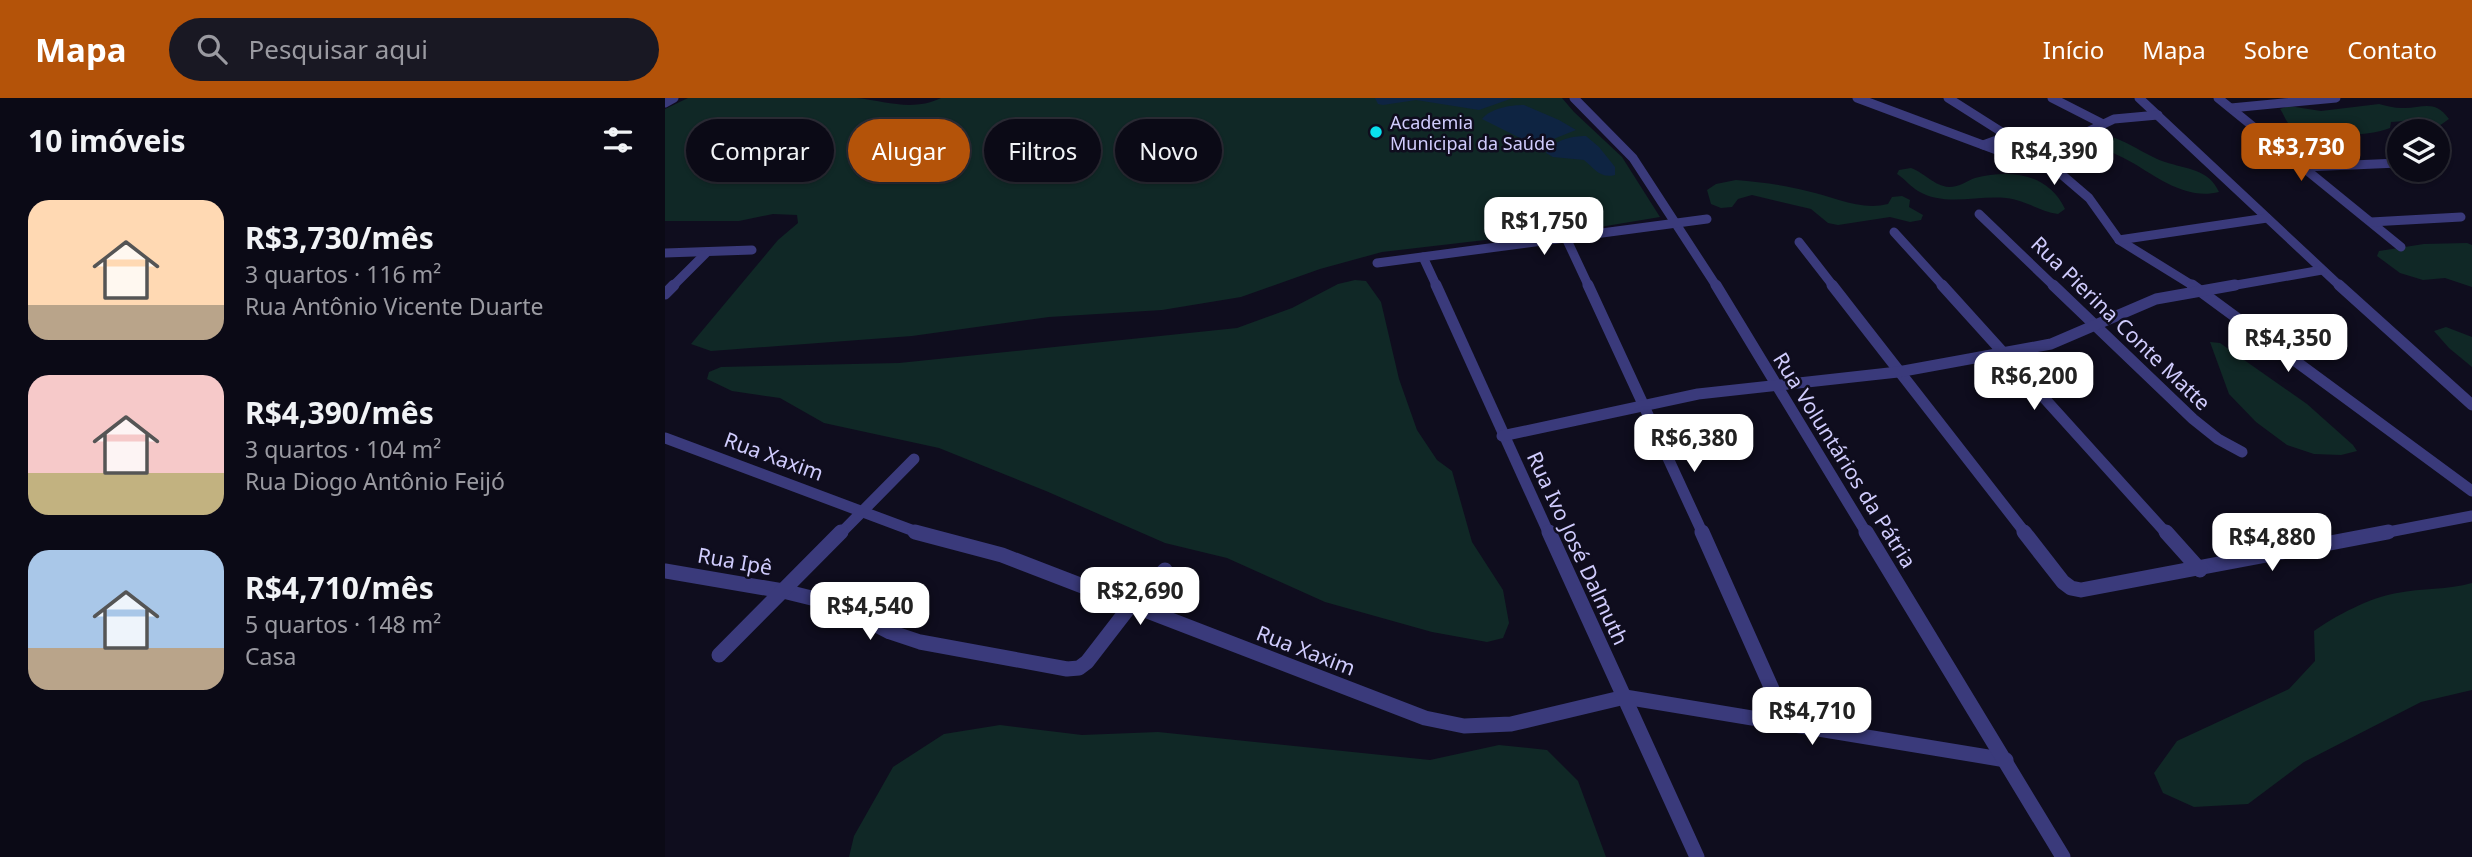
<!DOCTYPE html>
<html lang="pt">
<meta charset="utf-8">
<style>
body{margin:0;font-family:"Noto Sans",sans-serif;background:#191823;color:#f1f3f6;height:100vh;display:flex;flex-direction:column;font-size:26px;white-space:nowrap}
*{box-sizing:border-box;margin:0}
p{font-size:23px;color:#9a9aa1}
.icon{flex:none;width:38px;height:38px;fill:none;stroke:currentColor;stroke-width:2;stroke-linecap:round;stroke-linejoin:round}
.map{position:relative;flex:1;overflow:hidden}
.details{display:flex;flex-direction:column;background:#0b0a16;width:665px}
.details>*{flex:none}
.hud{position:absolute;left:21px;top:21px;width:665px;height:63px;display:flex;gap:14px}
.fabs{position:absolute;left:1722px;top:21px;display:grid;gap:14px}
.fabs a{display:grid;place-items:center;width:63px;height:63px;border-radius:50%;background:#0b0a16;box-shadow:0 2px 5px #0004,0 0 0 2px #2b2b35;font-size:35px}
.price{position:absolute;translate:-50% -60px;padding:0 16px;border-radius:14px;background:#fff;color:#222;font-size:23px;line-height:46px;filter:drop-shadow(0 2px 4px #0008)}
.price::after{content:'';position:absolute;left:50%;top:42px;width:21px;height:16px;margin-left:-10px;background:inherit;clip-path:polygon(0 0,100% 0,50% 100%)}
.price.current{background:#b45309;color:#fff}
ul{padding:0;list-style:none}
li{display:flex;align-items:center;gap:21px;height:175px;padding:0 28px}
li span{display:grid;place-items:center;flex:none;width:196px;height:140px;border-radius:21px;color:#555}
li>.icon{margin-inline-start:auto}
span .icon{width:84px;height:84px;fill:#fffc;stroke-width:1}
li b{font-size:30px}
h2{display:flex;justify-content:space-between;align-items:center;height:84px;padding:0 28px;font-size:30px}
.pill{padding:0 24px;border-radius:32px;background:#0b0a16;box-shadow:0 2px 5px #0004,0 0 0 2px #2b2b35;font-size:24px;line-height:63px}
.pill.current{background:#b45309;color:#fff}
header{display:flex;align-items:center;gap:42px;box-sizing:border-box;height:98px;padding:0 35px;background:#b45309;color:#fff}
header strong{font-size:33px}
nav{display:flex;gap:38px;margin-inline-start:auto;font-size:24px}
.search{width:490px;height:63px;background:#191823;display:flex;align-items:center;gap:18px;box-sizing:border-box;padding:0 24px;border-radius:38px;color:#9a9aa1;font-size:26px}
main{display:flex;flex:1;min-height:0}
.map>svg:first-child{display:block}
</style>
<header>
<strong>Mapa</strong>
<div class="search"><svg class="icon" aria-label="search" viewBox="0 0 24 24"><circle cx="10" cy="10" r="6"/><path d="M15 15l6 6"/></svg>Pesquisar aqui</div>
<nav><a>Início</a><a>Mapa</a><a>Sobre</a><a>Contato</a></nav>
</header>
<main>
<section class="details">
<h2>10 imóveis<svg class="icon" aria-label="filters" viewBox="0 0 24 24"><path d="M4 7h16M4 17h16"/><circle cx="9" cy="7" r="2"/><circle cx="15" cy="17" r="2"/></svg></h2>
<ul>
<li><span style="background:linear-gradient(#ffd9b3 75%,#b9a48a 0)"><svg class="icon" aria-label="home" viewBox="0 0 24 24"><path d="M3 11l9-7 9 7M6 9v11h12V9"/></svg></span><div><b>R$3,730/mês</b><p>3 quartos · 116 m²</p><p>Rua Antônio Vicente Duarte</p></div></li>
<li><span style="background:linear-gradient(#f6c9c9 70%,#c2b280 0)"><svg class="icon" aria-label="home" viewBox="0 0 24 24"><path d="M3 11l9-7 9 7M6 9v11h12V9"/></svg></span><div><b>R$4,390/mês</b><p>3 quartos · 104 m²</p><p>Rua Diogo Antônio Feijó</p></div></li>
<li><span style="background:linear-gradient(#a9c7e8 70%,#b9a48a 0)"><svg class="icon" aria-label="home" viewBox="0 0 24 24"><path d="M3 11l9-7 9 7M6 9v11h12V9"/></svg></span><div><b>R$4,710/mês</b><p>5 quartos · 148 m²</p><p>Casa</p></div></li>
</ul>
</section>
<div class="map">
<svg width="1807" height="759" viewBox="0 0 1807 759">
<rect width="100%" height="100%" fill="#0f0d1e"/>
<g fill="#102826">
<path d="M 23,0 L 192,0 C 221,3 247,14 276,0 L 897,0 L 909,14 L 957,59 L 995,119 L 923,131 L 918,126 L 897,133 L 717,154 L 655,171 L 576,199 L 497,212 L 384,219 L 247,238 L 46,253 L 26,246 L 113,142 L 133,125 L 132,117 L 108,116 L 74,123 L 0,123 L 0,11 Z"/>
<path d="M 1714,6 C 1722,8 1729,10 1737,10 C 1756,11 1769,0 1784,21 L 1767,33 L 1740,23 L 1726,24 L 1725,30 C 1703,39 1642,42 1623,25 C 1620,21 1618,15 1615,11 L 1624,8 L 1656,13 Z"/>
<path d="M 1435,36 C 1460,40 1477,56 1500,64 C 1521,71 1544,71 1554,94 C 1522,102 1495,81 1468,65 C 1454,57 1438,51 1424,43 L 1423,38 Z"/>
<path d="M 1246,70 C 1260,75 1269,88 1284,89 C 1295,89 1301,83 1310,80 C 1345,71 1383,75 1400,111 L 1393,116 C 1374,113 1360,102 1341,100 C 1312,97 1280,109 1253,93 C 1246,89 1240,81 1232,76 L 1234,72 Z"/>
<path d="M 1071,82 C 1095,84 1119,87 1142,93 C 1169,99 1196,113 1223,106 L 1227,99 L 1237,98 L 1245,102 L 1244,109 L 1258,117 L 1256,122 L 1245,124 L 1225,119 L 1173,127 L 1163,125 L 1146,111 L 1087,97 L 1073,101 L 1067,109 L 1056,110 L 1046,106 L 1042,92 L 1051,86 Z"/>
<polygon points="1802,145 1807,147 1807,189 1780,180 1758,182 1735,175 1712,158 1714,153 1759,146"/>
<polygon points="690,182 701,183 716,204 734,281 752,332 772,362 787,373 807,444 838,492 844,525 838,540 822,544 767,534 660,504 562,460 500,445 381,393 274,350 159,325 115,300 67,293 42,281 44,274 56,269 234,265 572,230 627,210 673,186"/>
<polygon points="1781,229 1807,239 1807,269 1784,250 1769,233"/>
<polygon points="1545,244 1555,245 1642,306 1688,347 1692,353 1676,357 1649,356 1622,347 1591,324 1564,296"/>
<path d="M 1807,485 L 1807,592 L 1756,604 L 1639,664 L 1583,706 L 1529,709 L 1498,695 L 1489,675 L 1512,643 L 1624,591 L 1650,563 L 1649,533 C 1670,518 1706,499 1732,495 C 1757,490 1783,492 1807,485 Z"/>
<polygon points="335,627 417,637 493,634 765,662 834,647 882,652 913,683 941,759 184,759 189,738 228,669 279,636"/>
</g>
<g fill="#0e2442">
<polygon points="710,0 848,0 814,12 751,2 718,7 713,6"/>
<path d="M 859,7 L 894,22 L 911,32 L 876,46 L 867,46 L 817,21 C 826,10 845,7 859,7 Z"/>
<path d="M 921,38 L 934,49 L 950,69 L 950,77 C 935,81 929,70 919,62 L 888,59 L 881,55 C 888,42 907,38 921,38 Z"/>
</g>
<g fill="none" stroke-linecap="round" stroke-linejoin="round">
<g stroke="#3a3a7b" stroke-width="9">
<polyline points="909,0 968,60 1052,189"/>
<polyline points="1192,0 1396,76 1424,100 1454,142 1530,189"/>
<polyline points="1283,0 1343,38 1318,47"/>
<polyline points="1387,0 1438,26"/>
<polyline points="1474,0 1676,189"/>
<polyline points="1553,0 1736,149"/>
<polyline points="0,5 9,0"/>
<polyline points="1566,10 1671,0"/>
<polyline points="1364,62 1449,21 1493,17"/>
<polyline points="1773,63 1779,63"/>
<polyline points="1640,69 1734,65"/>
<polyline points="1314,116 1390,189"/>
<polyline points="1706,124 1796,119"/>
<polyline points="1229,134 1279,189"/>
<polyline points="901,140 924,189"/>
<polyline points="1454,142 1602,120"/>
<polyline points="1134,144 1169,189"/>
<polyline points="0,155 87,152"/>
<polyline points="758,159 772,189"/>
<polyline points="712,165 1042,121"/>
<polyline points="7,189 42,154"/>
<polyline points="1560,189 1657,172"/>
</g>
<g stroke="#3a3a7b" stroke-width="11">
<polyline points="771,187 884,436"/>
<polyline points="923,187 1038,436"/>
<polyline points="1051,187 1202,436"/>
<polyline points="1167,187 1361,436"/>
<polyline points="1277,187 1502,436"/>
<polyline points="1388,187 1528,321 1553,341 1577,354"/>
<polyline points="1527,187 1807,393"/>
<polyline points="1674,187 1807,307"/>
<polyline points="0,196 9,187"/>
<polyline points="837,338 1033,296 1233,274 1386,246 1491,201 1570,187"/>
<polyline points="0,340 257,436"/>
<polyline points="175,436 249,361"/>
<polyline points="1713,436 1807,418"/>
</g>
<g stroke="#3a3a7b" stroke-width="15">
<polyline points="250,434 337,457 760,620 799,628 846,626 960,599 1341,662"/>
<polyline points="884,434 1032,759"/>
<polyline points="1037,434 1123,627"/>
<polyline points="1201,434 1398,759"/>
<polyline points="1359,434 1398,484 1406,490 1416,492 1723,434"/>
<polyline points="1501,434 1535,472"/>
<polyline points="0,473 118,493 171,506 225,534 255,544 402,571 414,570 422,564 466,507 500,472"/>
<polyline points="54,557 176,434"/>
</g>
</g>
<circle fill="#09deec" stroke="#0f0d1e" stroke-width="2.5" cx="711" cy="34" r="7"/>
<g text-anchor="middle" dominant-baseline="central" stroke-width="5" stroke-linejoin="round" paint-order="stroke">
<g font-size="18" fill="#d0ccfd" stroke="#0f0d1e" text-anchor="start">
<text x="725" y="24">Academia<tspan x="725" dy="21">Municipal da Saúde</tspan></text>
</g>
<g font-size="21" fill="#d0ccfd" stroke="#0f0d1e">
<text transform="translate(1456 225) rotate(44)">Rua Pierina Conte Matte</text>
<text transform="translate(109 358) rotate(20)">Rua Xaxim</text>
<text transform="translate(1180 362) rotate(58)">Rua Voluntários da Pátria</text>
<text transform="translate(913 450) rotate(65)">Rua Ivo José Dalmuth</text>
<text transform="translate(70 463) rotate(10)">Rua Ipê</text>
<text transform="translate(641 552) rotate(21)">Rua Xaxim</text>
</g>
</g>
</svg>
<div class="fabs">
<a><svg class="icon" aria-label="layers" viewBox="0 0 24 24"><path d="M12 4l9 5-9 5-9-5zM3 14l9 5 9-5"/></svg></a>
</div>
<b class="price current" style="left:1636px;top:85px">R$3,730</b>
<b class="price" style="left:1389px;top:89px">R$4,390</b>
<b class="price" style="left:879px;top:159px">R$1,750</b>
<b class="price" style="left:1623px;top:276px">R$4,350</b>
<b class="price" style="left:1369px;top:314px">R$6,200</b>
<b class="price" style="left:1029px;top:376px">R$6,380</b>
<b class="price" style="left:1607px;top:475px">R$4,880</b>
<b class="price" style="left:475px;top:529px">R$2,690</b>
<b class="price" style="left:205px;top:544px">R$4,540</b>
<b class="price" style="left:1147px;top:649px">R$4,710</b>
<div class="hud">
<a class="pill">Comprar</a>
<a class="pill current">Alugar</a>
<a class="pill">Filtros</a>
<a class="pill">Novo</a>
</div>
</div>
</main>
